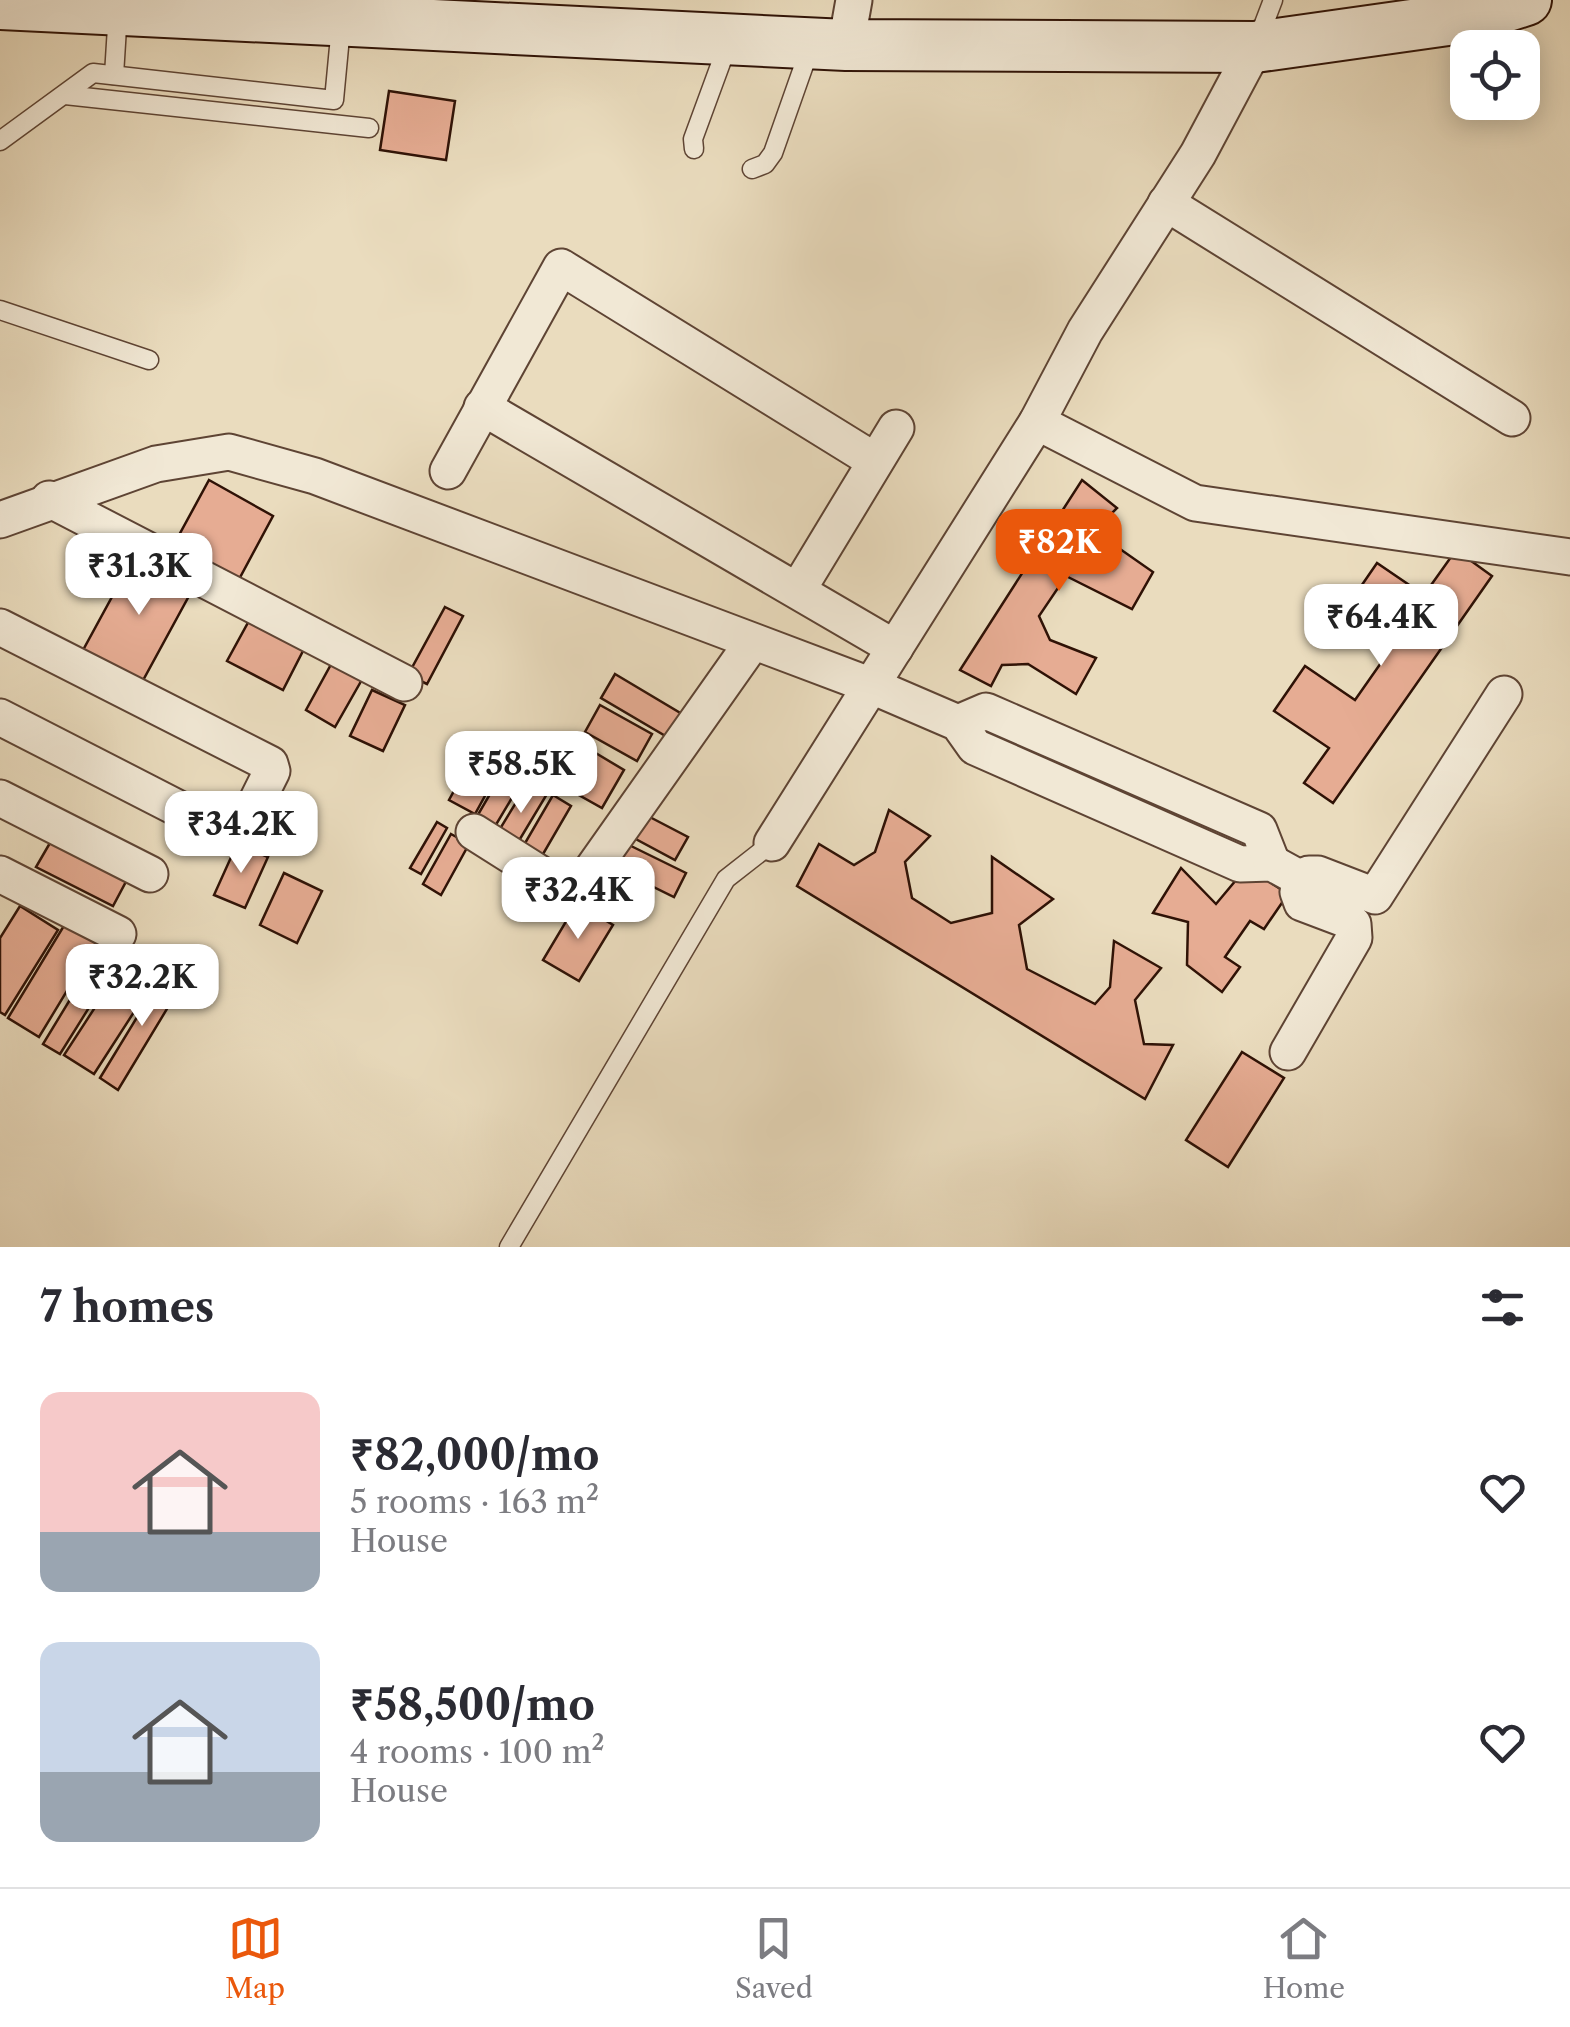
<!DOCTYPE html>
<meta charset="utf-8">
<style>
body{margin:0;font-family:"Libre Caslon Text",serif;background:#f2f2f3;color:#2b2b33;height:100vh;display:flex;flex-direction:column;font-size:38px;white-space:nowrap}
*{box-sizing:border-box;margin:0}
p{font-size:32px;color:#7c7c81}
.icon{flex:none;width:55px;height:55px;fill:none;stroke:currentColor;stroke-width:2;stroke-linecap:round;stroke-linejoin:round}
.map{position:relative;height:1247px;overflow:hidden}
.side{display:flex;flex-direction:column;background:#fff;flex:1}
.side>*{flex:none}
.tools{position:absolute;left:1450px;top:30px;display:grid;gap:20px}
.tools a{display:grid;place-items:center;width:90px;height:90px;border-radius:20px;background:#fff;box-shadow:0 5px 25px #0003;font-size:50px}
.price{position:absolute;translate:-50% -85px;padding:0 22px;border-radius:20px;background:#fff;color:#222;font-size:32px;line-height:65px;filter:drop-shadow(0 2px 5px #0008)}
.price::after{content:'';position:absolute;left:50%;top:60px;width:30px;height:22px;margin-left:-15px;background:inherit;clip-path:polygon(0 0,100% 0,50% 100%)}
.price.current{background:#ea580c;color:#fff}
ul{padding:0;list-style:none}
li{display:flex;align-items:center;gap:30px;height:250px;padding:0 40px}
li span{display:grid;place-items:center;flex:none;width:280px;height:200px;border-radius:20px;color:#555}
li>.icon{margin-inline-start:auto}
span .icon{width:120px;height:120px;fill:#fffc;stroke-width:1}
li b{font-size:42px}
h2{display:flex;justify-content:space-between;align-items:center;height:120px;padding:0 40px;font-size:42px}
.dock{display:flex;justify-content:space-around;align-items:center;height:140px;border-top:2px solid #e1e1e2;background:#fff;font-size:28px;color:#7c7c81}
.dock a{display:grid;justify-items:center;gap:5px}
.dock .current{color:#ea580c}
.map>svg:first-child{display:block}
</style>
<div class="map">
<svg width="1570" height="1247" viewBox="0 0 1570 1247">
<rect width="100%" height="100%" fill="#eadcbe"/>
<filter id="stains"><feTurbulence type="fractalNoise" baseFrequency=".002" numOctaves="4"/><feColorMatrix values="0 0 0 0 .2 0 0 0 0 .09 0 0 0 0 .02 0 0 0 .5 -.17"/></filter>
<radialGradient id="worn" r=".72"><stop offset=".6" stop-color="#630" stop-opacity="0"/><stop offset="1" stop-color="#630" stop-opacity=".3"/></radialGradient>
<g fill="#e6ac93" stroke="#2f1206" stroke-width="2.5">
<polygon points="389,91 455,101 446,160 380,150"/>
<polygon points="209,480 273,516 237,583 172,548"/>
<polygon points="1082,480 1117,508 1104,521 1110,542 1153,572 1132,609 1066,576 1039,616 1050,640 1096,658 1076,694 1028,664 1002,665 991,686 960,670"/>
<polygon points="1456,550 1492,576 1333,803 1304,783 1329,748 1274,711 1305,666 1355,700 1404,630 1355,595 1377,563 1424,595"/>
<polygon points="137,551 196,583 141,684 82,652"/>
<polygon points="445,607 463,616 427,684 408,675"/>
<polygon points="250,619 305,647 283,690 227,661"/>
<polygon points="334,659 364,676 335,727 306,710"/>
<polygon points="615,674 687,717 674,741 601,698"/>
<polygon points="372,690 405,705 383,751 350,736"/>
<polygon points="600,705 652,734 637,761 585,732"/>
<polygon points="584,746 624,770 602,808 561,785"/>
<polygon points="477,749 503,763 475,814 449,800"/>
<polygon points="504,770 522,781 494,828 476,818"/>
<polygon points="528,783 547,794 514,849 495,837"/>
<polygon points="553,795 571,806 539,861 521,850"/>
<polygon points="889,810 930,836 905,862 912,898 951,923 992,913 992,857 1053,899 1019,925 1027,969 1095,1004 1110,987 1114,941 1161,968 1135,1000 1144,1044 1173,1045 1145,1099 797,886 819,844 854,865 875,852"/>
<polygon points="644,814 688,837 675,860 632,837"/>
<polygon points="437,822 447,828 421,874 410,868"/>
<polygon points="451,834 469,844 441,895 423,884"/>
<polygon points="54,836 130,874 113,906 36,867"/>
<polygon points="237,844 268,857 245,908 214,895"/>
<polygon points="629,845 686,873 674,897 617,869"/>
<polygon points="1247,867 1288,894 1264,929 1250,921 1225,957 1240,967 1222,992 1187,965 1188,922 1153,913 1181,868 1216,904"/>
<polygon points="284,873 322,891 297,943 260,925"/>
<polygon points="577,903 613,925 579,981 543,960"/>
<polygon points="20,906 58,930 5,1015 0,1012 0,938"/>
<polygon points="65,924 96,943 39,1037 8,1018"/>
<polygon points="135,946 165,964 94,1074 64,1055"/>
<polygon points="102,947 120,958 60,1054 43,1044"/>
<polygon points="167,968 185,979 118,1090 100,1078"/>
<polygon points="1242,1052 1284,1078 1228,1167 1186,1140"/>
</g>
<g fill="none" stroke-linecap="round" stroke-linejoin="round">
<defs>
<g id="lane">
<polyline points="1257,42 1273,0"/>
<polyline points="114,75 118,11"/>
<polyline points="65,95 369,128"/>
<polyline points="0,141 93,73 334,100 341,26"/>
<polyline points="694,149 693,139 729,41"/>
<polyline points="752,169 765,164 773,153 810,48"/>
<polyline points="0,310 149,360"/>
<polyline points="509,1247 726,879 772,843"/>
</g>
<g id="street">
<polyline points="846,45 854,0"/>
<polyline points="1166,203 1512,418"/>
<polyline points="482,407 895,648"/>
<polyline points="1037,422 1195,503 1570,557"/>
<polyline points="448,471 561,267 875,461"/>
<polyline points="49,499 404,683"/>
<polyline points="0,520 156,464 229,452 315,476 872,686 958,723 975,747 1240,864 1272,863 1303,880"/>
<polyline points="799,588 896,428"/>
<polyline points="0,627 270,764 272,771 242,831 228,834 0,717"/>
<polyline points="958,723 986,711 1259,830 1272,863"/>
<polyline points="0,798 150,874"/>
<polyline points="474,832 558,885 577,882 591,871 752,643"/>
<polyline points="772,843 1037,422 1085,331 1198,154 1255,47"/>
<polyline points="0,874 118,934"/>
<polyline points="1288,1052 1354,938 1353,924 1347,920 1302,903 1298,892 1309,874 1318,874 1375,896 1504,694"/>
</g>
<polyline id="secondary" points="0,4 846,45 1255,47 1476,16 1526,0"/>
</defs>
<use href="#lane" stroke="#5e4434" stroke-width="21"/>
<use href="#street" stroke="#5e4434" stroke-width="39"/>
<use href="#secondary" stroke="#2f1206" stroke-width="54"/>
<use href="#lane" stroke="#f1e8d5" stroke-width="18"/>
<use href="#street" stroke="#f1e8d5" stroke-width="35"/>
<use href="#secondary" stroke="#f1e8d5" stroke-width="50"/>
</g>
<rect width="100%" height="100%" filter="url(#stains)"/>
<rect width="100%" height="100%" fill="url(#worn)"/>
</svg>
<div class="tools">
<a><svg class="icon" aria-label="locate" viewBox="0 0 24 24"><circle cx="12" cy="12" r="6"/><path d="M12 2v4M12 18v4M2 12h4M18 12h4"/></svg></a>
</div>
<b class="price current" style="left:1059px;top:594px">₹82K</b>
<b class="price" style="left:139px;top:618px">₹31.3K</b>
<b class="price" style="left:1381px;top:669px">₹64.4K</b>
<b class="price" style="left:521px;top:816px">₹58.5K</b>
<b class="price" style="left:241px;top:876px">₹34.2K</b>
<b class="price" style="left:578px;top:942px">₹32.4K</b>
<b class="price" style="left:142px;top:1029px">₹32.2K</b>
</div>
<section class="side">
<h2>7 homes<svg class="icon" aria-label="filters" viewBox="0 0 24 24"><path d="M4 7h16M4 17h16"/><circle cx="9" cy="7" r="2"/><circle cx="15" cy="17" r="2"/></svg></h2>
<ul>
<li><span style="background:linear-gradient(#f6c9c9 70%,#9aa5b1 0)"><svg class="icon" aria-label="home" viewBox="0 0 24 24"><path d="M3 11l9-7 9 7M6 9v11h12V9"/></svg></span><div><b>₹82,000/mo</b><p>5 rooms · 163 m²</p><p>House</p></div><svg class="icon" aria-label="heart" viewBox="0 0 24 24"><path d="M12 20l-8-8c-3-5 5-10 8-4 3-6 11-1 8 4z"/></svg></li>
<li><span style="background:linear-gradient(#c9d6e8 65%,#9aa5b1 0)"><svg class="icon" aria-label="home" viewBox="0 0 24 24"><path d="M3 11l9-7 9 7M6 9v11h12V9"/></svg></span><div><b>₹58,500/mo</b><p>4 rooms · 100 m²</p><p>House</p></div><svg class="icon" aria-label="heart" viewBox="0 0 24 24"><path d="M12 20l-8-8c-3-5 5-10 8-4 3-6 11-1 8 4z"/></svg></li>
</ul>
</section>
<nav class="dock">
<a class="current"><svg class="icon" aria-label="map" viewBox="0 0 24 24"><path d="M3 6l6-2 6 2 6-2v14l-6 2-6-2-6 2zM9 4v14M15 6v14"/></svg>Map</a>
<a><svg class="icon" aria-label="saved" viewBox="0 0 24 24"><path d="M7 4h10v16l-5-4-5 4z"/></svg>Saved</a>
<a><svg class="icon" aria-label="home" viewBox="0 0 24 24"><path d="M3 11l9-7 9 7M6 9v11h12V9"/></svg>Home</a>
</nav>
